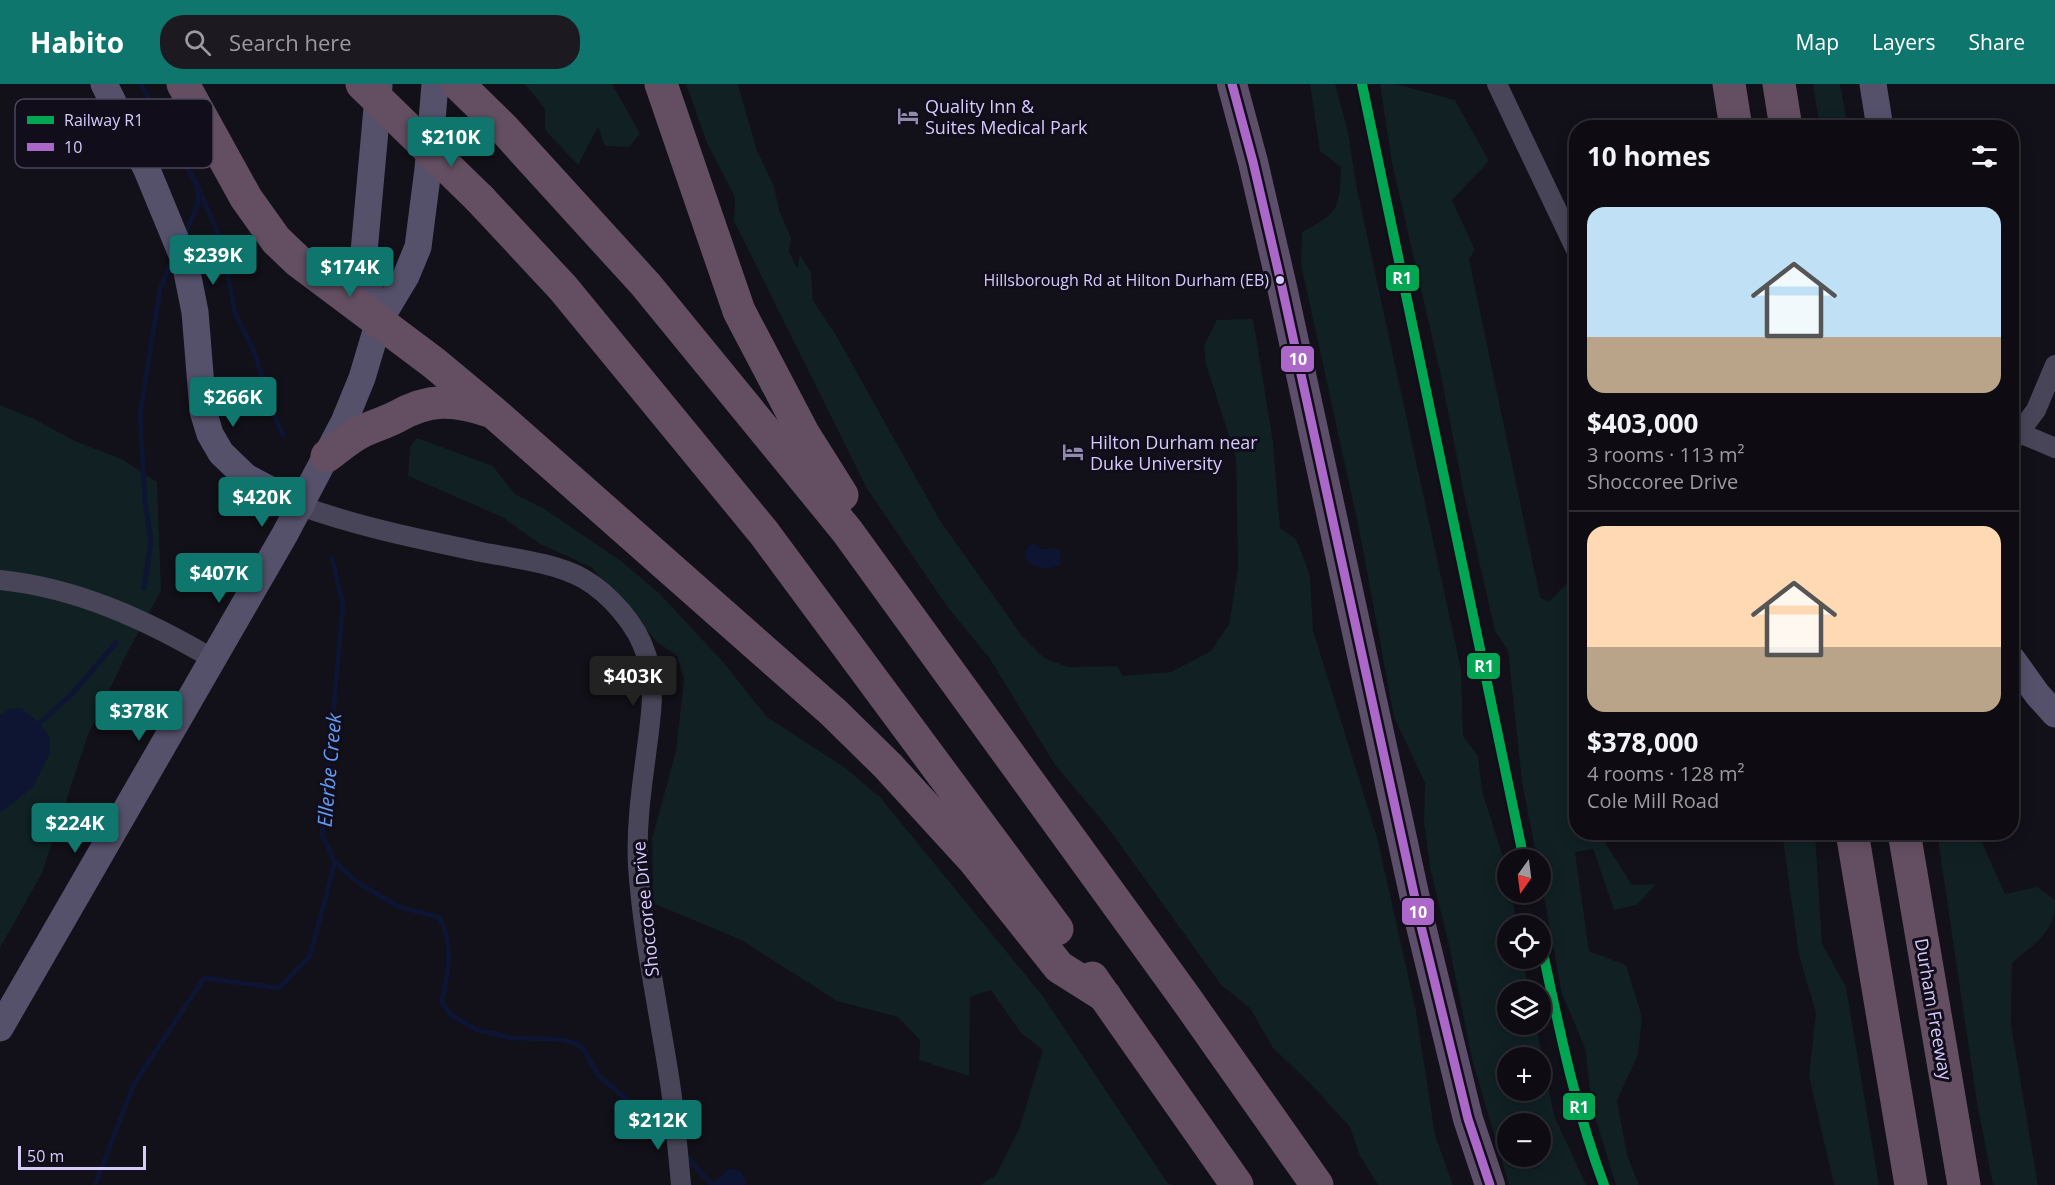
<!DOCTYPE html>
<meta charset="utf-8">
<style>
body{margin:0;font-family:"Open Sans",sans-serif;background:#1c1a20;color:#f1f3f6;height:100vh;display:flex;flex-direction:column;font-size:22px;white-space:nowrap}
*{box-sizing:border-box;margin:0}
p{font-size:20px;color:#9b9b9f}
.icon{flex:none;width:33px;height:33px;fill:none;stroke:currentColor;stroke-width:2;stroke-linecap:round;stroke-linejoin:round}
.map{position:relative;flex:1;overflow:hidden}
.details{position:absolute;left:1569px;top:36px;width:450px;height:720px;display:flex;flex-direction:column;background:#0e0c12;border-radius:24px;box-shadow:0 3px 15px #0003,0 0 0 2px #2e2c32}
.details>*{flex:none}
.needle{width:39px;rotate:194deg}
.buttons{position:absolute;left:1497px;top:765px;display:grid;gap:12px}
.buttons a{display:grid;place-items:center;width:54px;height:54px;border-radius:50%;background:#0e0c12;box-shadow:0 3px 15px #0003,0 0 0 2px #2e2c32;font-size:30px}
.scale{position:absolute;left:18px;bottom:15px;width:128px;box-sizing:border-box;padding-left:6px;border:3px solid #d7cbfb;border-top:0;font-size:16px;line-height:21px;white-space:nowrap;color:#d7cbfb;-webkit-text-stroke:4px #110d1b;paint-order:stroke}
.price{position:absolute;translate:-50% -51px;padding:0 14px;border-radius:6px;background:#0f766e;color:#fff;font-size:20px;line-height:39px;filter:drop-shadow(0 2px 3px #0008)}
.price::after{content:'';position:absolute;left:50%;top:36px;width:18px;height:14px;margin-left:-9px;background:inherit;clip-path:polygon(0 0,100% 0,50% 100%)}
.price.on{background:#222;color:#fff}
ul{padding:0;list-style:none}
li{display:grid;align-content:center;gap:12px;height:318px;padding:0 18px}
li+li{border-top:2px solid #2e2c32}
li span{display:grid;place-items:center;height:186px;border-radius:18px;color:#555}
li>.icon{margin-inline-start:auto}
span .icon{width:108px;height:108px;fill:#fffc;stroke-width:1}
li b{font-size:26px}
h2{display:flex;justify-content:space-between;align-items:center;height:72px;padding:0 18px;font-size:26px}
header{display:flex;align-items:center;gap:36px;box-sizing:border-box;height:84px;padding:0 30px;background:#0f766e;color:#fff}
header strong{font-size:28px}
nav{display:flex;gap:33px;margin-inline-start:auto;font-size:21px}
.search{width:420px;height:54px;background:#1c1a20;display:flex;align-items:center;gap:15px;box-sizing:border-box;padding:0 21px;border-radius:24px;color:#9b9b9f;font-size:22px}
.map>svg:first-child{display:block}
</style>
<header>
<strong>Habito</strong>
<div class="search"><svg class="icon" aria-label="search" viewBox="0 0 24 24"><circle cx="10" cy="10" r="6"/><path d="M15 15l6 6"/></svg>Search here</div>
<nav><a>Map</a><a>Layers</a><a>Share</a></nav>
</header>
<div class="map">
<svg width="2055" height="1101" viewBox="0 0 2055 1101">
<rect width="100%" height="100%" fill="#121018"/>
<g fill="#102023" fill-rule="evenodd">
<polygon points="525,0 612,0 640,49 629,63 605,62 598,43 578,81 545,46 545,25"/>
<polygon points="686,0 738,0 756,64 774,102 779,126 791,154 789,168 797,184 800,171 811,188 813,217 836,251 939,435 1022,552 1044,574 1068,583 1117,582 1123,592 1171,588 1211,567 1229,540 1238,484 1236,374 1206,280 1204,262 1217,236 1253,235 1273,358 1280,444 1296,455 1310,491 1313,546 1377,753 1416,927 1435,1051 1453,1101 1378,1101 1360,1072 1350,1043 1310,999 1273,964 1250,924 1221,901 1106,741 1055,681 990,575 946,521 866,403 734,137 735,113 707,59"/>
<path d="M 1310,0 L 1335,0 L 1348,48 L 1357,105 L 1461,585 L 1463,652 L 1478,672 L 1482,707 L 1505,779 L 1508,808 L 1511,809 L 1517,841 L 1508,842 L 1508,874 L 1523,875 L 1529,907 L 1508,908 L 1508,940 L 1536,941 L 1554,1031 L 1586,1101 L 1509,1101 L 1472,975 L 1449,861 L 1430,784 L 1424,738 L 1425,699 L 1394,633 L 1360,450 L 1301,180 L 1302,148 C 1341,128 1339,123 1341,83 L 1320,67 ZM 1508,974 L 1540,974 L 1540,1006 L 1508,1006 ZM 1508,1040 L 1540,1040 L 1540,1072 L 1508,1072 Z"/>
<polygon points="1380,0 1396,0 1455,16 1489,77 1452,116 1475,166 1469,175 1540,513 1548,518 1576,491 1576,748 1599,749 1632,801 1656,800 1637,821 1614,826 1593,765 1575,768 1589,867 1626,881 1642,933 1638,971 1617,1016 1627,1071 1639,1101 1616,1101 1592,1023 1585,964 1562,910 1541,796 1540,776 1537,775 1522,698 1508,567 1495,547 1466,420 1441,292 1392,79"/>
<polygon points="1813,0 1840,0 1848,43 1820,43"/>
<polygon points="0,321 32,334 77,358 122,375 157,398 161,507 127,569 88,651 42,789 0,864"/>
<polygon points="417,354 493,382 515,410 543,424 621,477 660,510 724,579 767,633 844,683 880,713 1042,911 1167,1098 1172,1101 980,1101 996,1091 1019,1045 1043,966 1021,949 991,906 970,913 969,992 919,976 920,956 898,933 837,917 743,857 653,819 652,755 676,667 684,595 677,572 657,558 591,483 540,460 502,433 408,392 410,363"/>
<polygon points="1782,749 1815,749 1822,860 1846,903 1879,1101 1834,1101 1809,992 1816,929 1799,871"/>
<path d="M 1937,749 L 1978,749 L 2005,810 L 2037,803 L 2055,816 C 2055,851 2035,858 2012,879 L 2011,940 L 2038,1101 L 1993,1101 L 1977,1019 Z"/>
</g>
<g fill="#0d1532">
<path d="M 1032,460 L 1037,461 L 1041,465 L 1055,464 L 1060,467 L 1061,480 C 1042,493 1012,474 1032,460 Z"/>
<polygon points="21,624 40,640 50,653 50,669 33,703 0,729 0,631 10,625"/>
<polygon points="729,1084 741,1087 747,1101 710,1101 711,1098 722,1092"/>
</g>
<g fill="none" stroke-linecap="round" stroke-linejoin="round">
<g stroke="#0d1532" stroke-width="5">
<polyline points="141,0 198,103 222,159 235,229 254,267 272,326 283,351"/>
<polyline points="185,150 198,120 198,103"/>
<path d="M 332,474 L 343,521 L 322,751 L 335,778 L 357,798 L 399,823 L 439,833 C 455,865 448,884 442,918 L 451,931 L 477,946 L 512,954 L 558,955 L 577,960 L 584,966 L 598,991 L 640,1026 L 670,1056"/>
<polyline points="144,504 151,457 145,417 140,331 160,205 173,175"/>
<polyline points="34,644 70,612 116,559"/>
<polyline points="685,1071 712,1101"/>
<polyline points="95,1101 134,1000 204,894 279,904 310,872 335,778"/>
</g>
<g stroke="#484558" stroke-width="20">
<polyline points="1497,0 1576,166"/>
<polyline points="2020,349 2055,364"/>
<polyline points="2012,358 2036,326 2055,281"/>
<path d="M 301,422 C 359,443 420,455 481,468 C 512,474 557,479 584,495 C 610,510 637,541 646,570 C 657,603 650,637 646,671 C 641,708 636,745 638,782 C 643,855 659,927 670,999 C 675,1033 678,1067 681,1101"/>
<path d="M 0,496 C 77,504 147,536 213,575"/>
</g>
<g stroke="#56516b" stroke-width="27">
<polyline points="104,0 147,86 185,178 195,228 203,327 210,350 221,369 246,393 301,422"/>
<polyline points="1873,0 1880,44"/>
<polyline points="379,2 363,179 379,237"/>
<polyline points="2012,575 2037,610 2055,630"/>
<polyline points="0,944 285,450 344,338 362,294 379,237 406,192 418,163 428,85 435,0"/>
</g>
<polyline stroke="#5d4f69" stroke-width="30" points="1232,0 1253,78 1282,203 1421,842 1468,1035 1490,1101"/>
<g stroke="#644f62" stroke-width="33">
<polyline points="183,0 246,114 276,156 298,177 434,279 494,329 833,628 888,682 973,775 1059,883 1105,912"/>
<polyline points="458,0 504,45 646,201 847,447 1184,912 1317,1101"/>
<polyline points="661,0 739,227 803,349 842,411"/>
<polyline points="1729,0 1736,44"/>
<polyline points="1779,0 1786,44"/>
<polyline points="480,115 563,204 764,449 1057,845"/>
<path d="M 327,372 C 338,364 349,354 361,348 C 372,342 385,339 396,333 C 429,314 454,315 489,327"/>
<polyline points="1852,748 1911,1101"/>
<polyline points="1904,748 1964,1101"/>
<polyline points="1092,894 1237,1101"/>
</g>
<polyline stroke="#644f62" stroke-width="33" points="362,0 480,115"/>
<defs>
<polyline id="bus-1" points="1232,0 1253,78 1282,203 1421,842 1468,1035 1490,1101"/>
</defs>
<use href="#bus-1" stroke="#110d1b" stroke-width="14"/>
<use href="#bus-1" stroke="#ac68c9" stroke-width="9"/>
<defs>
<g id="rail-1">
<polyline points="1362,0 1524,776"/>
<path d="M 1540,855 C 1558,938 1574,1022 1604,1101"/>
</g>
</defs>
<use href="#rail-1" stroke="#110d1b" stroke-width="15"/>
<use href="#rail-1" stroke="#00a651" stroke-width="10"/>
</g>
<defs>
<symbol id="hotel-bare" viewBox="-9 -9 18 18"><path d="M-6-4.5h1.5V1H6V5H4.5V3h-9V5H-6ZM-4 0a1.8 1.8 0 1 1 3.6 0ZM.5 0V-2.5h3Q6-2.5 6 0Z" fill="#928aac" stroke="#110d1b" stroke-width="2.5" paint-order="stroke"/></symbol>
</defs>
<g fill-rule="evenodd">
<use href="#hotel-bare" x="893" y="17" width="30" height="30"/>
<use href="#hotel-bare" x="1058" y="353" width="30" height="30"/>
</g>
<circle fill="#d7cbfb" stroke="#110d1b" stroke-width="2" cx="1280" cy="196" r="5"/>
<g text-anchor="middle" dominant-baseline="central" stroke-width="6" stroke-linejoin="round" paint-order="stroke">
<g font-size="16" fill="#d7cbfb" stroke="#110d1b" text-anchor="end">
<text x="1269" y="196">Hillsborough Rd at Hilton Durham (EB)</text>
</g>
<g font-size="18" fill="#d7cbfb" stroke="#110d1b" text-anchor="start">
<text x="925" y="22">Quality Inn &amp;<tspan x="925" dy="21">Suites Medical Park</tspan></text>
<text x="1090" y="358">Hilton Durham near<tspan x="1090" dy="21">Duke University</tspan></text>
</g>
<g font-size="18" fill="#d7cbfb" stroke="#110d1b">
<text transform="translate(645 825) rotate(-96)">Shoccoree Drive</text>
<text transform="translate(1934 925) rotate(80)">Durham Freeway</text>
</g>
<g font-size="20" font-style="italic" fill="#619cf3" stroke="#110d1b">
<text transform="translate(329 686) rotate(-85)">Ellerbe Creek</text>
</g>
</g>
<rect x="15" y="15" width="198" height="69" rx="9" fill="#110d1b" stroke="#4c465e" stroke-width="1.5"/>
<rect x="27" y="32" width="27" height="8" fill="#00a651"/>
<rect x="27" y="59" width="27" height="8" fill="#ac68c9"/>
<g font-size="16" fill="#d7cbfb">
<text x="64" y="42">Railway R1</text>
<text x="64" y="69">10</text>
</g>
<g stroke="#110d1b" stroke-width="2">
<rect x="1385" y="180" width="35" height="28" rx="6" fill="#00a651"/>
<rect x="1280" y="261" width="35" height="28" rx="6" fill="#ac68c9"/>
<rect x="1466" y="568" width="35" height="28" rx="6" fill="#00a651"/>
<rect x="1401" y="813" width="34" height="29" rx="6" fill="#ac68c9"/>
<rect x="1562" y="1008" width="34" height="29" rx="6" fill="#00a651"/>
</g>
<g font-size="16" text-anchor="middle" font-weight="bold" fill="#fff">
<text x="1402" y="200">R1</text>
<text x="1298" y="281">10</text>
<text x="1484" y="588">R1</text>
<text x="1418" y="834">10</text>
<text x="1579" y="1029">R1</text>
</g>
</svg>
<div class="buttons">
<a><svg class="needle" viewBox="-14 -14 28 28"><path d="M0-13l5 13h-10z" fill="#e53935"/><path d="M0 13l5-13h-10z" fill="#9b9b9f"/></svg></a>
<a><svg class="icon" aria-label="locate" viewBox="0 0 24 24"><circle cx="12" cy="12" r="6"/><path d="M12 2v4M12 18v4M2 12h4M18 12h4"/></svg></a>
<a><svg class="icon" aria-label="layers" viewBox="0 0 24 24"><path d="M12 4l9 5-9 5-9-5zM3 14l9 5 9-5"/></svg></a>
<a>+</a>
<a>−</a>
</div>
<div class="scale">50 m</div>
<b class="price" style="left:451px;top:84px">$210K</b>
<b class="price" style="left:213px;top:202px">$239K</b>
<b class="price" style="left:350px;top:214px">$174K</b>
<b class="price" style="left:233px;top:344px">$266K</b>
<b class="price" style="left:262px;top:444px">$420K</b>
<b class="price" style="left:219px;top:520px">$407K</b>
<b class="price on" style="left:633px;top:623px">$403K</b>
<b class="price" style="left:139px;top:658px">$378K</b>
<b class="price" style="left:75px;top:770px">$224K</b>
<b class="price" style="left:658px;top:1067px">$212K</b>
<section class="details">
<h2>10 homes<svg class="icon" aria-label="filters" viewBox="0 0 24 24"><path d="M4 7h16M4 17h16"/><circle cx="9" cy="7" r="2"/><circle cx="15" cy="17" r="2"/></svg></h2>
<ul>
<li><span style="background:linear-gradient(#bfe0f5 70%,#b9a48a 0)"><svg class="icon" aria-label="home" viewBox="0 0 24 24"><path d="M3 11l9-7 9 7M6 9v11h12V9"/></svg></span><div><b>$403,000</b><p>3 rooms · 113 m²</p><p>Shoccoree Drive</p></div></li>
<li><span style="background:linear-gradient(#ffd9b3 65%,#b9a48a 0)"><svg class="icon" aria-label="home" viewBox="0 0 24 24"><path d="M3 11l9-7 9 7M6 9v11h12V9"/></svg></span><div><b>$378,000</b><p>4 rooms · 128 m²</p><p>Cole Mill Road</p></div></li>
</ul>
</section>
</div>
